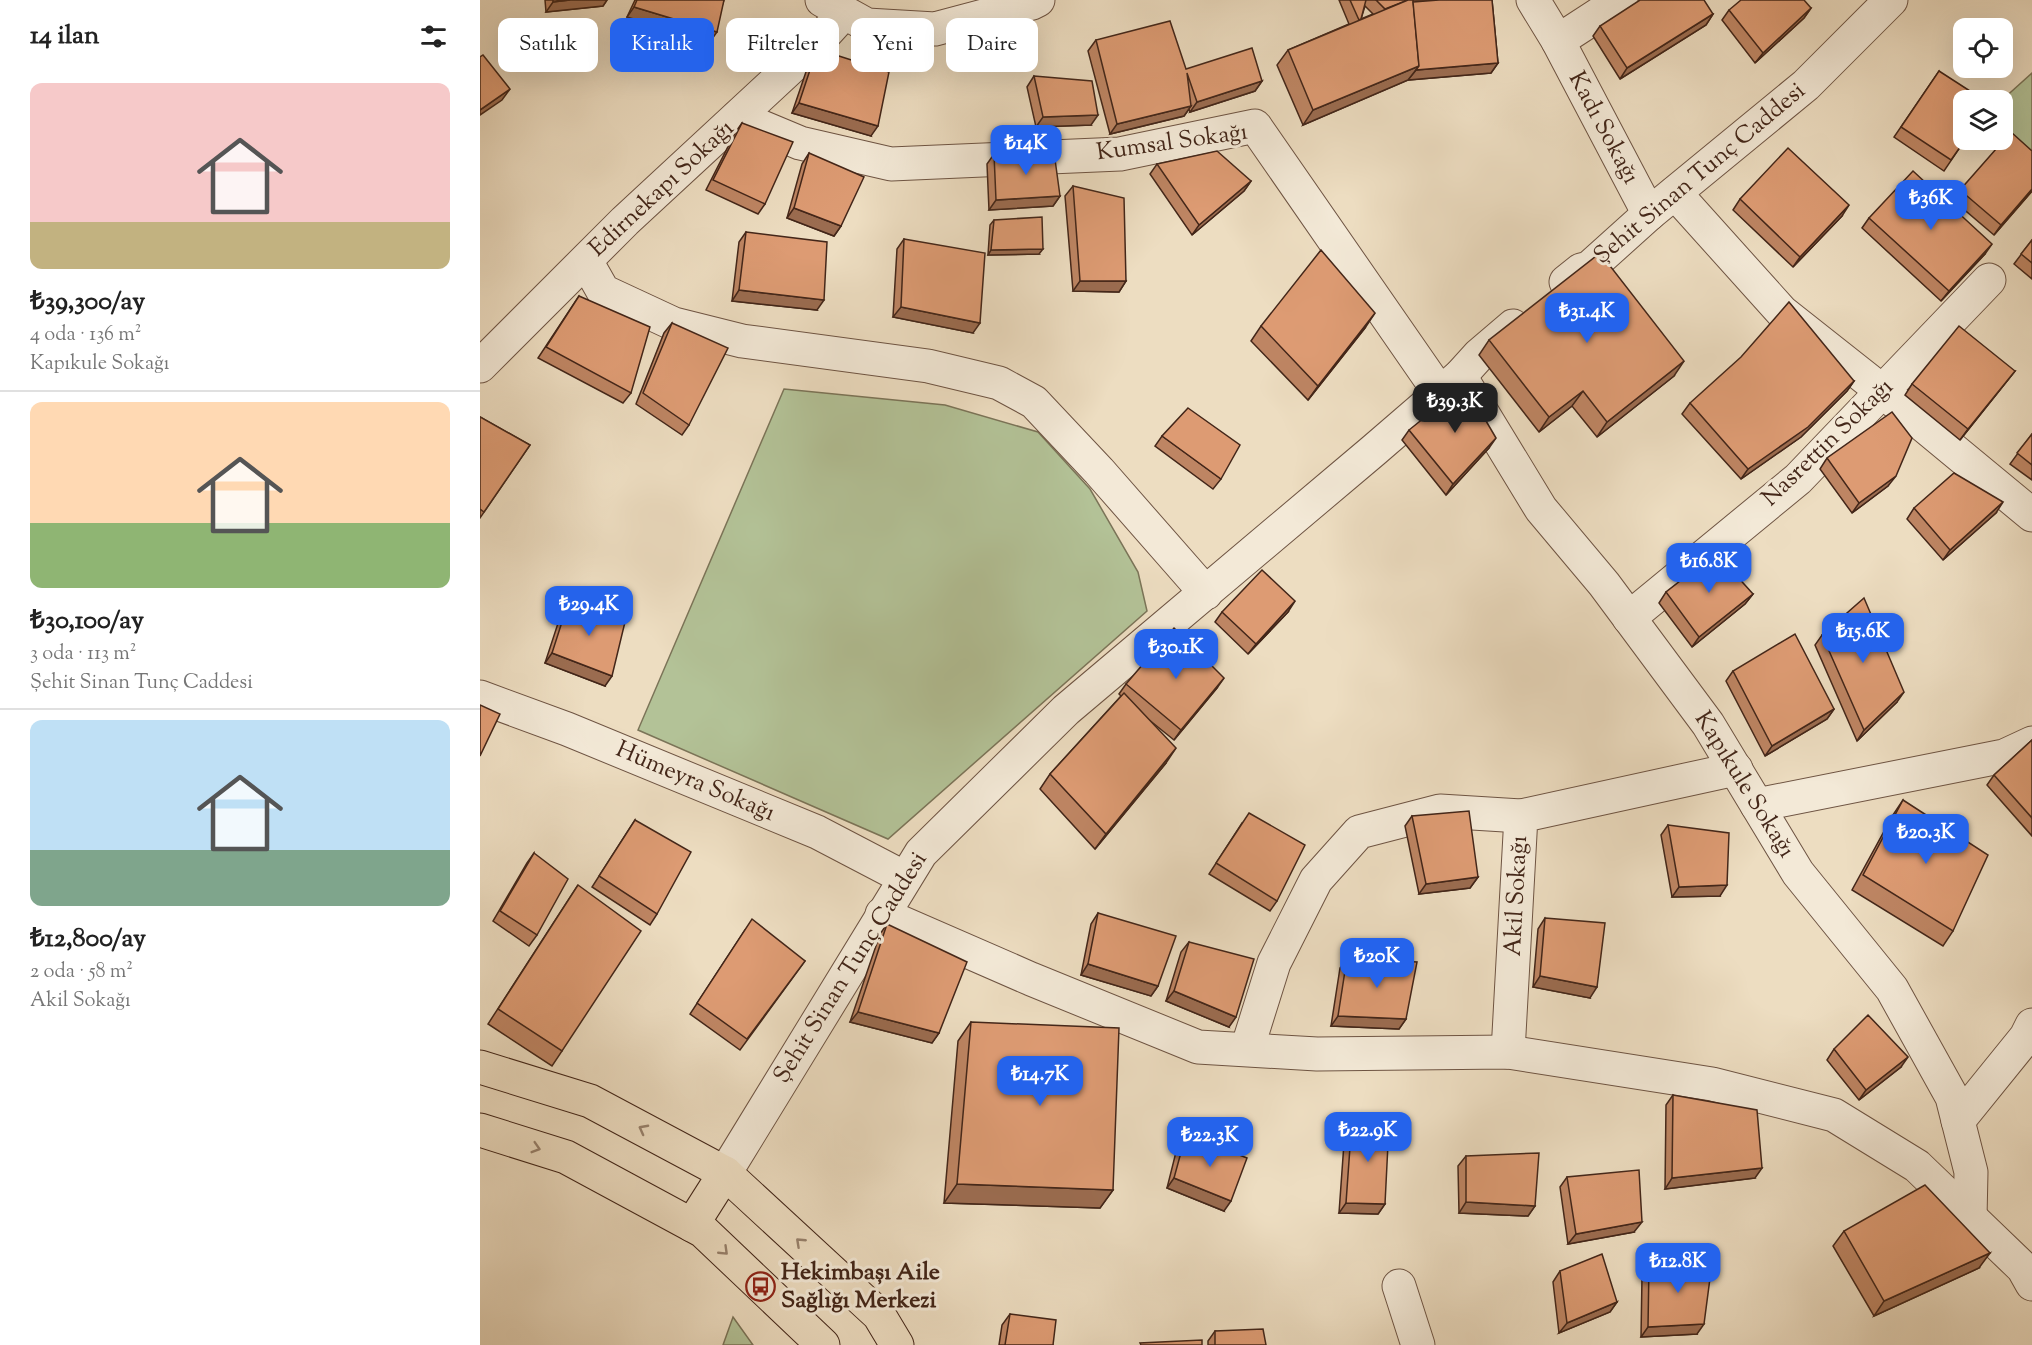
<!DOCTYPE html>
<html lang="tr">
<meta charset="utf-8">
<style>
body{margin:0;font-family:"Sorts Mill Goudy",serif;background:#f2f2f2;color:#222;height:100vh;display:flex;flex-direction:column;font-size:22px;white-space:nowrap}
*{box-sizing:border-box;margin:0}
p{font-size:20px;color:#767676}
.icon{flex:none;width:33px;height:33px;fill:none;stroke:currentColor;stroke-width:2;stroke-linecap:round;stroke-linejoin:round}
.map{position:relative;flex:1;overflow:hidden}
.panel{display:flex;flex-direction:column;background:#fff;width:480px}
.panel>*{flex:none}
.banner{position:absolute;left:18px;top:18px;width:570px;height:54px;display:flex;gap:12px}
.buttons{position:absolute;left:1473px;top:18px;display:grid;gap:12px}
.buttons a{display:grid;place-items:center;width:60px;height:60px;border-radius:12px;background:#fff;box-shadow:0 6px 24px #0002;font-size:30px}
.price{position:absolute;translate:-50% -51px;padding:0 14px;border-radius:12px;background:#2563eb;color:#fff;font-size:20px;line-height:39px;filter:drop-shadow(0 2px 3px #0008)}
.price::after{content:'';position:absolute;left:50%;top:36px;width:18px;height:14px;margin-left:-9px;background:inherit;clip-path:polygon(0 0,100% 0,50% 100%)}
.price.current{background:#222;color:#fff}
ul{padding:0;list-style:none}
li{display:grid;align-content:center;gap:12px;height:318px;padding:0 30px}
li+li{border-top:2px solid #e0e0e0}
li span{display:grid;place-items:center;height:186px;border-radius:12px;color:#555}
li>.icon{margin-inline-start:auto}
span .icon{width:108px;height:108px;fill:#fffc;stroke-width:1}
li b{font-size:26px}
h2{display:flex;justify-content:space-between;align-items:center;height:72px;padding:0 30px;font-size:26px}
.chip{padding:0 21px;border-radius:12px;background:#fff;box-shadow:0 6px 24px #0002;font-size:21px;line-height:54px}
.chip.current{background:#2563eb;color:#fff}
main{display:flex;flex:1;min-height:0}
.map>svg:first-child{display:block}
</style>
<main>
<section class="panel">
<h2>14 ilan<svg class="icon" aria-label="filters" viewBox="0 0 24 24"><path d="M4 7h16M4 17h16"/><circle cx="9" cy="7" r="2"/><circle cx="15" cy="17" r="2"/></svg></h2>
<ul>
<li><span style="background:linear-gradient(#f6c9c9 75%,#c2b280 0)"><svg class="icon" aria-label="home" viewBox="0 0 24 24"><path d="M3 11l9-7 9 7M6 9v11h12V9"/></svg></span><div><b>₺39,300/ay</b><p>4 oda · 136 m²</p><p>Kapıkule Sokağı</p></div></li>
<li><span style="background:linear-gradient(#ffd9b3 65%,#8fb573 0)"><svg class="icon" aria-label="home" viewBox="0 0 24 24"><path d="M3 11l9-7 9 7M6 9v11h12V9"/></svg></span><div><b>₺30,100/ay</b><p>3 oda · 113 m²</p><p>Şehit Sinan Tunç Caddesi</p></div></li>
<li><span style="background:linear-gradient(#bfe0f5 70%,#7fa58c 0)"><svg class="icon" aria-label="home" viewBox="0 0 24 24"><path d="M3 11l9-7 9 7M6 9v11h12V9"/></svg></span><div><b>₺12,800/ay</b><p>2 oda · 58 m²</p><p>Akil Sokağı</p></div></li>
</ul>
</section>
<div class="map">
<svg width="1552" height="1345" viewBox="0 0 1552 1345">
<rect width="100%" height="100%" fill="#edddc1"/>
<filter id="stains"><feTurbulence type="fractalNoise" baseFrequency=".00333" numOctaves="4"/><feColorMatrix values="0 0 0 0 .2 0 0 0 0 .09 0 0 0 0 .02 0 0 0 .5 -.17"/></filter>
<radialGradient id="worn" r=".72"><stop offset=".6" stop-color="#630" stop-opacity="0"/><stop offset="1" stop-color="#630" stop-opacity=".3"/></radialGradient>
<g fill="#b3c297" stroke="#7b7458" stroke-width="1.5">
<polygon points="1552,73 1552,187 1511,140 1522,140 1522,100"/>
<polygon points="304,389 465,405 558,432 610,489 658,572 667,611 408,839 158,730"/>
<polygon points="253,1317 273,1345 243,1345"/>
</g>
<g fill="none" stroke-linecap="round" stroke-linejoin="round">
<defs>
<g id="minor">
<polyline points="342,0 387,25 455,29 552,3 558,0"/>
<polyline points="1053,0 1078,41 1141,0"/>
<polyline points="1078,41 1169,214"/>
<polyline points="258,117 320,143 411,164 640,154 775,126 960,393"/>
<polyline points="1195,193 1302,312 1402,391 1552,515"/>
<polyline points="106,261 123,291 194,324 262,341 448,366 519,383 554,402 619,471 726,593"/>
<polyline points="1086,282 1101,270 1109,268 1169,214 1326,85 1411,0"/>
<polyline points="0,366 145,221 333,47 364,13"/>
<polyline points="980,376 1061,509 1124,584 1228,724 1318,873 1412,989 1472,1097 1491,1172 1490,1218"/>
<polyline points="1149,618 1318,479 1509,280"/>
<polyline points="0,697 87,729 337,832 425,878"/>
<polyline points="1277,805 1524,756 1552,743"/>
<polyline points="402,914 551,979 718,1047 837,1054 1028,1052 1232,1084 1354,1115 1437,1166 1543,1268 1552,1284"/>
<polyline points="767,1049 794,963 836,880 879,832 960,811 1041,816"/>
<polyline points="1028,1052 1041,816 1256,769"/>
<polyline points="1478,1121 1546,1037 1552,1025"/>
<polyline points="245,1173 441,853 586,710 893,451 980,376 999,355 1033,326"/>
<polyline points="919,1286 938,1345"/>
</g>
<g id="primary">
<polyline points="0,1067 110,1101 245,1173 399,1315 417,1345"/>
<polyline points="0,1130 86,1157 223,1231 343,1345"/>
<polyline points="212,1225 245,1173"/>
</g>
</defs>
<use href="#minor" stroke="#6e5443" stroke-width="35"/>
<use href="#primary" stroke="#432619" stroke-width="35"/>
<use href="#minor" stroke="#f3e9d7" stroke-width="33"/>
<use href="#primary" stroke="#edddc1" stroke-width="33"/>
</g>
<g fill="#be8563" stroke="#432619" stroke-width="1.5" fill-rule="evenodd">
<polygon points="65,0 127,0 123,6 66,12"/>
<polygon points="155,0 244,0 230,42 147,17"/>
<path d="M 859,0 L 1012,0 L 1018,63 L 1011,73 L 928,80 L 823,125 L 797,65 L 808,50 L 869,24 ZM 885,6 L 893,14 L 881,19 Z"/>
<polygon points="1331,8 1324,18 1275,63 1242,20 1249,10"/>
<polygon points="1233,14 1226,25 1140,79 1113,36 1120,26"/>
<polygon points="616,40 706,69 782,81 775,91 710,112 709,109 704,116 630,134 608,51"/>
<polygon points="337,49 391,136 312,113 330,60"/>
<polygon points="1459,71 1485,140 1464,171 1414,137"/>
<polygon points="554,76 611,125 556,127 547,87"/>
<polygon points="262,123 285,204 278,214 226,190 255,133"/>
<polygon points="1552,151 1552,191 1514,235 1473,200 1480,190"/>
<polygon points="329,153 361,226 354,236 307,218 322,164"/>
<polygon points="514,154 580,196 573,206 509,210 507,164"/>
<polygon points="677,164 771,181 764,191 712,235 670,174"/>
<polygon points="593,186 646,281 639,292 593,291 585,196"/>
<polygon points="1260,199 1362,216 1313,267 1253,210"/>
<polygon points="1389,218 1505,254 1461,301 1382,228"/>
<polygon points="514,220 559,254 508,255 510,225"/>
<polygon points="266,232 337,310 252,301 259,242"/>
<polygon points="424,239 493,333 413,317 417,249"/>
<polygon points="1552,240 1552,279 1534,264"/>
<polygon points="99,296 151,393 143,403 58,358"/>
<polygon points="192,323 209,425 202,435 156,404 184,333"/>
<polygon points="781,326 885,328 828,400 771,341"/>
<polygon points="1009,340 1194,376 1117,437 1092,406 1059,432 999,355"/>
<polygon points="1535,371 1480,440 1425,395 1432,384"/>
<polygon points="1374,381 1367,391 1321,437 1261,479 1202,414 1210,403"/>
<polygon points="0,417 50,445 0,518"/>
<polygon points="929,430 1009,448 966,495 922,440"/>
<polygon points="1552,434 1552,480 1530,464"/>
<polygon points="682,436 741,479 733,489 675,446"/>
<polygon points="1347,458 1408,486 1372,513 1340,469"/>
<polygon points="1434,508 1516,513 1463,560 1427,519"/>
<polygon points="1186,592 1273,594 1265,604 1212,647 1179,603"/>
<polygon points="90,597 125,686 65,663 83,608"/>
<polygon points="742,612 808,612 768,654 735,622"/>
<polygon points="1342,635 1417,702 1377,741 1335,645"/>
<polygon points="1253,671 1354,709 1347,719 1285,756 1246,681"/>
<polygon points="646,684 737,688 694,740 668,719 686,763 615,849 560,789 570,774 641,696 639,694"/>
<polygon points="1552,740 1552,836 1507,785 1514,775"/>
<polygon points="1423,800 1473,931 1463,946 1372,890 1413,815"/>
<polygon points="932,816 998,877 990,888 939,894 925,826"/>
<polygon points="155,820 177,914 170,925 112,887"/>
<polygon points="762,823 797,901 790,911 729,874"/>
<polygon points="1188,825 1240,896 1192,897 1181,835"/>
<polygon points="54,853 57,935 49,946 13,921 47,863"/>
<polygon points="98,885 82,1051 72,1066 8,1024"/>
<polygon points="618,913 678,986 671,996 601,975 611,924"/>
<polygon points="1065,918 1110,998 1053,987 1058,929"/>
<polygon points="407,924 459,1033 452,1043 370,1022 400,934"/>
<polygon points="265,930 325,961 260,1050 210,1014"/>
<polygon points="709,942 749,1027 686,1001 701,952"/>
<polygon points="867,958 926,1019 919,1029 851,1026 860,968"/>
<polygon points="491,1022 633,1190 620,1208 464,1203 478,1041"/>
<polygon points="1354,1049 1421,1067 1379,1100 1347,1060"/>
<polygon points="1193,1095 1275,1178 1185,1189 1186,1105"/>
<polygon points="872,1119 905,1204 898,1214 859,1213 865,1129"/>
<polygon points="706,1134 744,1211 687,1188 698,1144"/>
<polygon points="986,1156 1055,1206 1048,1216 979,1213 978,1166"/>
<polygon points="1087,1177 1154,1232 1088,1244 1080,1187"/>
<polygon points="1364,1231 1499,1268 1394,1316 1353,1246"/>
<polygon points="1169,1266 1217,1334 1161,1337 1162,1277"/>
<polygon points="1080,1271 1137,1302 1130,1312 1079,1333 1073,1282"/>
<polygon points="530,1314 573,1345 519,1345 522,1325"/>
<polygon points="735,1331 786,1345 728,1345 728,1341"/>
</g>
<g fill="#9b6c50" stroke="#432619" stroke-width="1.5">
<polygon points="90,0 127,0 123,6 66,12 73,2"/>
<polygon points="154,7 237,32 230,42 147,17"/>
<polygon points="1331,8 1324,18 1275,63 1283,53"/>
<polygon points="1233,14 1226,25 1140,79 1147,68"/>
<polygon points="1018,63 1011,73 928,80 936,70"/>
<polygon points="939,66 928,80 823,125 833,110"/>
<polygon points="782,81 775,91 710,112 717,102"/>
<polygon points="30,89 22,100 0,115 0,110"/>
<polygon points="319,103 398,126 391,136 312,113"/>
<polygon points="711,106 704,116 630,134 637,124"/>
<polygon points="618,115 611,125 556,127 563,117"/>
<polygon points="771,181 764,191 712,235 719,225"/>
<polygon points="1552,189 1552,191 1514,235 1521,225"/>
<polygon points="580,196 573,206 509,210 516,200"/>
<polygon points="1369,205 1362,216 1313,267 1320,257"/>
<polygon points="314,208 361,226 354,236 307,218"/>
<polygon points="1512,244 1505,254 1461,301 1469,291"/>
<polygon points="563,249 559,254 508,255 511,250"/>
<polygon points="600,281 646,281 639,292 593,291"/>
<polygon points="259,290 344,300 337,310 252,301"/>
<polygon points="421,307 500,323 493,333 413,317"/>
<polygon points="895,313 885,328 828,400 838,386"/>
<polygon points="1204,361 1194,376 1117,437 1127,422"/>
<polygon points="1535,371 1527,381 1480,440 1488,429"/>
<polygon points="1374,381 1367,391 1321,437 1261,479 1268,469"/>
<polygon points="1103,391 1092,406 1059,432 1069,417"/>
<polygon points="1016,438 1009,448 966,495 973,484"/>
<polygon points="1416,476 1408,486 1372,513 1379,503"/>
<polygon points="1523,502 1516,513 1463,560 1470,550"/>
<polygon points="1273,594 1265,604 1212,647 1219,637"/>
<polygon points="815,601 808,612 768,654 776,644"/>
<polygon points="72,653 132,676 125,686 65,663"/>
<polygon points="744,678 737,688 694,740 701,730"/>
<polygon points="1424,692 1417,702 1377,741 1384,730"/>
<polygon points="1354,709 1347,719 1285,756 1292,746"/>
<polygon points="696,748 686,763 615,849 626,834"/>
<polygon points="998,877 990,888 939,894 946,884"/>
<polygon points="1247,885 1240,896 1192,897 1199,887"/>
<polygon points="608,964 678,986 671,996 601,975"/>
<polygon points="1060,976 1117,987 1110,998 1053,987"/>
<polygon points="694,991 756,1017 749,1027 686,1001"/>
<polygon points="378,1012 459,1033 452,1043 370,1022"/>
<polygon points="858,1016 926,1019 919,1029 851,1026"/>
<polygon points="1428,1057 1421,1067 1379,1100 1386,1090"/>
<polygon points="1282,1168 1275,1178 1185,1189 1192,1178"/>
<polygon points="694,1178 751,1201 744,1211 687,1188"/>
<polygon points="477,1184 633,1190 620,1208 464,1203"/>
<polygon points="986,1202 1055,1206 1048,1216 979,1213"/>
<polygon points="866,1203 905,1204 898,1214 859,1213"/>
<polygon points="1162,1222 1154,1232 1088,1244 1096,1234"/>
<polygon points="1510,1253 1499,1268 1394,1316 1404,1301"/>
<polygon points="1137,1302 1130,1312 1079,1333 1087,1323"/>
<polygon points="1224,1324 1217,1334 1161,1337 1168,1327"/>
</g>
<g fill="#dd9b73" stroke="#432619" stroke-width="1.5">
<polygon points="73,0 90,0 73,2"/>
<polygon points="157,0 244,0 237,32 154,7"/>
<polygon points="870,0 886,0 881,19 879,20"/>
<polygon points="896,0 928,0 905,9"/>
<polygon points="928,0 933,0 939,66 833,110 808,50"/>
<polygon points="959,0 1012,0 1018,63 936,70 939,66 933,2"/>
<polygon points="1160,0 1224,0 1233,14 1147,68 1120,26"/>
<polygon points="1261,0 1324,0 1331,8 1283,53 1249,10"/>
<polygon points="690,21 706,69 772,48 782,81 717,102 707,73 711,106 637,124 616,40"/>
<polygon points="337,49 409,72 398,126 319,103"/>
<polygon points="3,55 30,89 0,110 0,57"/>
<polygon points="1459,71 1504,100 1484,100 1484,140 1485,140 1471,160 1421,127"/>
<polygon points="554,76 612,81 618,115 563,117"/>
<polygon points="262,123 313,142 285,204 233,180"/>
<polygon points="1531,132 1552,151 1552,189 1521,225 1480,190"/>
<polygon points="1308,148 1369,205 1320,257 1260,199"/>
<polygon points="737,151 771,181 719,225 677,164"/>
<polygon points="574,152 580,196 516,200 514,154"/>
<polygon points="329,153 384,177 361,226 314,208"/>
<polygon points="1433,171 1512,244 1469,291 1389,218"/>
<polygon points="593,186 644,198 646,281 600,281"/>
<polygon points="562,217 563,249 511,250 514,220"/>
<polygon points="266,232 347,242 344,300 259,290"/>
<polygon points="424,239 505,253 500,323 421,307"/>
<polygon points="1552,240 1552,263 1541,254"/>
<polygon points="841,250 895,313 838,386 781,326"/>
<polygon points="1120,253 1204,361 1127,422 1103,391 1069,417 1009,340"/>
<polygon points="99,296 170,327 151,393 66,347"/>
<polygon points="1309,302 1374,381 1328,427 1268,469 1210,403 1261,357"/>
<polygon points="192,323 248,348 209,425 163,393"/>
<polygon points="1479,326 1535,371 1488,429 1432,384"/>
<polygon points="985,385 1016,438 973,484 929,430"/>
<polygon points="708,408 760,445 741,479 682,436"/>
<polygon points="1412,412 1432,438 1416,476 1379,503 1347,458"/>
<polygon points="0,417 50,445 4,512 0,509"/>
<polygon points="1552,434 1552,465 1537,453"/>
<polygon points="1474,473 1523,502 1470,550 1434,508"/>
<polygon points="1236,553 1273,594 1219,637 1186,592"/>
<polygon points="782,570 815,601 776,644 742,612"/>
<polygon points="90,597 145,622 132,676 72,653"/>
<polygon points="1384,598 1424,692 1384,730 1342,635"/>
<polygon points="694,628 744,678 701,730 646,684"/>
<polygon points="1315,634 1354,709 1292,746 1253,671"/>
<polygon points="644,693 696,748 626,834 570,774"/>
<polygon points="0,705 20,714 0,756"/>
<polygon points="1552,740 1552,818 1514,775"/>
<polygon points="1423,800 1508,855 1473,931 1383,875"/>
<polygon points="989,811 998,877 946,884 932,816"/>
<polygon points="769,813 825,845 797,901 736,863"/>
<polygon points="155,820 211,852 177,914 119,876"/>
<polygon points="1188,825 1249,833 1247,885 1199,887"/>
<polygon points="54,853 88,879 57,935 20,911"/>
<polygon points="98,885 161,931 82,1051 18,1009"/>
<polygon points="618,913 696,936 678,986 608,964"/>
<polygon points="1065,918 1125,923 1117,987 1060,976"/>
<polygon points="272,919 325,961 267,1039 217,1003"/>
<polygon points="407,924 487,962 459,1033 378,1012"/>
<polygon points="709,942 774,959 756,1017 694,991"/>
<polygon points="867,958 937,962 926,1019 858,1016"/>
<polygon points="1388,1015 1428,1057 1386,1090 1354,1049"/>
<polygon points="491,1022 639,1028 633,1190 477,1184"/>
<polygon points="1193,1095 1277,1110 1282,1168 1192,1178"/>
<polygon points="872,1119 909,1124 905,1204 866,1203"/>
<polygon points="706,1134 767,1158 751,1201 694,1178"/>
<polygon points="1059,1153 1055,1206 986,1202 986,1156"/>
<polygon points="1159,1170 1162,1222 1096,1234 1087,1177"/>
<polygon points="1445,1185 1510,1253 1404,1301 1364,1231"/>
<polygon points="1122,1254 1137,1302 1087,1323 1080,1271"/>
<polygon points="1232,1263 1224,1324 1168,1327 1169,1266"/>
<polygon points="530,1314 576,1320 573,1345 525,1345"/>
<polygon points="783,1329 786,1345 735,1345 735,1331"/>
<polygon points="722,1340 722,1345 661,1345 660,1343"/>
</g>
<defs><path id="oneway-chevron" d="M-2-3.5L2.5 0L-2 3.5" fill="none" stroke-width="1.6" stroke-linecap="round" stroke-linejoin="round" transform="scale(1.5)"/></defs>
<g stroke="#98826d">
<use href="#oneway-chevron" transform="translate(163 1129) rotate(-152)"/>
<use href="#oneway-chevron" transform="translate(56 1148) rotate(17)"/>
<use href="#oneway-chevron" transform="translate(320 1242) rotate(-137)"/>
<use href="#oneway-chevron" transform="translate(244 1251) rotate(44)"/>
</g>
<defs>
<symbol id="bus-ring" viewBox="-11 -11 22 22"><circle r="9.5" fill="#f3e9d7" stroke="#8f2418" stroke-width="1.5"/><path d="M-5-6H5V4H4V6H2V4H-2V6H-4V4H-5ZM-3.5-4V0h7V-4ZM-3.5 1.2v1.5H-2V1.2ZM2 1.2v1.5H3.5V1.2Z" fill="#8f2418"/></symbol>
</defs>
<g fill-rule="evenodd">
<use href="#bus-ring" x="264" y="1270" width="33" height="33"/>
</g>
<g text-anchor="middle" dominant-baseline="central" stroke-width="6" stroke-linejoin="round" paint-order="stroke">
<g font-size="24" fill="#432619" stroke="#f3e9d7">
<text transform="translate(1123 128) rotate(62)">Kadı Sokağı</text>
<text transform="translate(692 143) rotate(-8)">Kumsal Sokağı</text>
<text transform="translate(1220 174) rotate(-40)">Şehit Sinan Tunç Caddesi</text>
<text transform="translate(182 189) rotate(-43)">Edirnekapı Sokağı</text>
<text transform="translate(1348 443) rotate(-44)">Nasrettin Sokağı</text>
<text transform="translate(215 782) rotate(23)">Hümeyra Sokağı</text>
<text transform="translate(1264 785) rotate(58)">Kapıkule Sokağı</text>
<text transform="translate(1037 896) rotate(-87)">Akil Sokağı</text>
<text transform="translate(371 968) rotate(-58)">Şehit Sinan Tunç Caddesi</text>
</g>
<g font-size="24" font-weight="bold" fill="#432619" stroke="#f3e9d7" text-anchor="start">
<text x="301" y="1273">Hekimbaşı Aile<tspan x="301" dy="28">Sağlığı Merkezi</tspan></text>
</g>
</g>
<rect width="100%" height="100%" filter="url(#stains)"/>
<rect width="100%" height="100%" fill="url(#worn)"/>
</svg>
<div class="buttons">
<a><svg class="icon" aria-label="locate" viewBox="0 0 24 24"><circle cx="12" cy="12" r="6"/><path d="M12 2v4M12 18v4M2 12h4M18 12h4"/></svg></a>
<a><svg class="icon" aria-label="layers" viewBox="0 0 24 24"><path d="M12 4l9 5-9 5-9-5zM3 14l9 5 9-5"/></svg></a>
</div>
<b class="price" style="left:546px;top:176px">₺14K</b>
<b class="price" style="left:1451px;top:231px">₺36K</b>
<b class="price" style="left:1107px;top:344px">₺31.4K</b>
<b class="price current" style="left:975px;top:434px">₺39.3K</b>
<b class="price" style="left:1229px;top:594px">₺16.8K</b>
<b class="price" style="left:109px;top:637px">₺29.4K</b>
<b class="price" style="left:1383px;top:664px">₺15.6K</b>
<b class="price" style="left:696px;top:680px">₺30.1K</b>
<b class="price" style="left:1446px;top:865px">₺20.3K</b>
<b class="price" style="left:897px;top:989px">₺20K</b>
<b class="price" style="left:560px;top:1107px">₺14.7K</b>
<b class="price" style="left:888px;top:1163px">₺22.9K</b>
<b class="price" style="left:730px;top:1168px">₺22.3K</b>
<b class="price" style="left:1198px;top:1294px">₺12.8K</b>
<div class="banner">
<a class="chip">Satılık</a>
<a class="chip current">Kiralık</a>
<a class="chip">Filtreler</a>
<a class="chip">Yeni</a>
<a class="chip">Daire</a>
</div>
</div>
</main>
